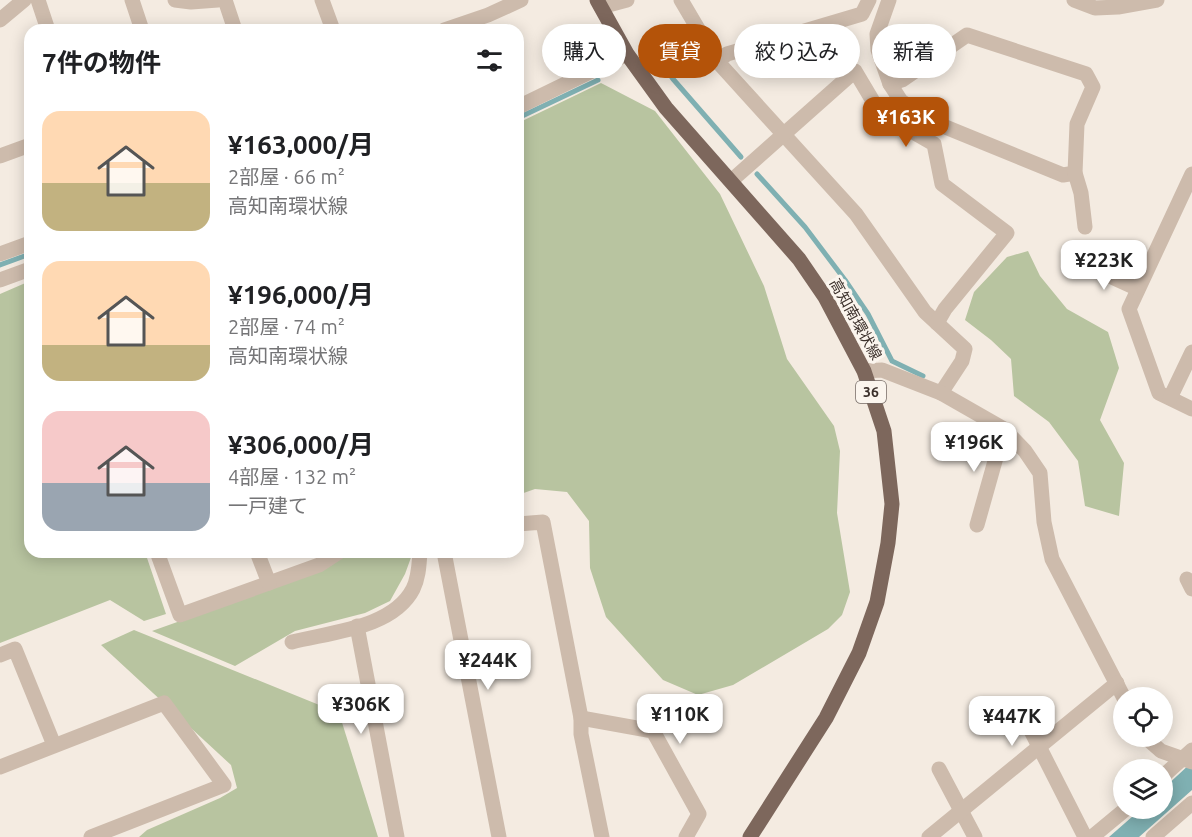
<!DOCTYPE html>
<html lang="ja">
<meta charset="utf-8">
<style>
body{margin:0;font-family:Ubuntu,"Noto Sans JP",sans-serif;background:#f6f6f6;color:#202124;height:100vh;display:flex;flex-direction:column;font-size:22px;white-space:nowrap}
*{box-sizing:border-box;margin:0}
p{font-size:20px;color:#757577}
.icon{flex:none;width:33px;height:33px;fill:none;stroke:currentColor;stroke-width:2;stroke-linecap:round;stroke-linejoin:round}
.map{position:relative;flex:1;overflow:hidden}
.side{position:absolute;left:24px;top:24px;width:500px;height:534px;display:flex;flex-direction:column;background:#fff;border-radius:18px;box-shadow:0 3px 15px #0003}
.side>*{flex:none}
.guide{position:absolute;left:542px;top:24px;width:560px;height:54px;display:flex;gap:12px}
.buttons{position:absolute;left:1113px;top:687px;display:grid;gap:12px}
.buttons a{display:grid;place-items:center;width:60px;height:60px;border-radius:50%;background:#fff;box-shadow:0 3px 15px #0003;font-size:30px}
.price{position:absolute;translate:-50% -51px;padding:0 14px;border-radius:12px;background:#fff;color:#222;font-size:20px;line-height:39px;filter:drop-shadow(0 2px 3px #0008)}
.price::after{content:'';position:absolute;left:50%;top:36px;width:18px;height:14px;margin-left:-9px;background:inherit;clip-path:polygon(0 0,100% 0,50% 100%)}
.price.active{background:#b45309;color:#fff}
ul{padding:0;list-style:none}
li{display:flex;align-items:center;gap:18px;height:150px;padding:0 18px}
li span{display:grid;place-items:center;flex:none;width:168px;height:120px;border-radius:18px;color:#555}
li>.icon{margin-inline-start:auto}
span .icon{width:72px;height:72px;fill:#fffc;stroke-width:1}
li b{font-size:26px}
h2{display:flex;justify-content:space-between;align-items:center;height:72px;padding:0 18px;font-size:26px}
.tag{padding:0 21px;border-radius:27px;background:#fff;box-shadow:0 3px 15px #0003;font-size:21px;line-height:54px}
.tag.active{background:#b45309;color:#fff}
.map>svg:first-child{display:block}
</style>
<div class="map">
<svg width="1192" height="837" viewBox="0 0 1192 837">
<rect width="100%" height="100%" fill="#f4ebe1"/>
<g fill="#b8c4a0">
<polygon points="601,83 655,111 720,194 764,286 787,359 834,426 840,451 837,513 850,592 842,615 828,629 733,685 698,695 663,680 606,617 590,568 589,521 567,492 535,489 518,495 518,123"/>
<polygon points="1028,251 1040,276 1067,309 1108,332 1119,368 1100,420 1124,463 1119,516 1085,506 1078,461 1049,422 1014,396 1011,359 991,340 965,320 974,292 1007,257"/>
<polygon points="30,281 30,552 145,552 166,614 144,621 110,600 0,643 0,294"/>
<polygon points="347,552 413,552 405,574 390,601 365,613 295,631 235,666 152,631 321,571"/>
<polygon points="134,630 339,713 378,837 139,837 147,830 220,798 237,788 231,765 101,645"/>
</g>
<polygon fill="#7fb0b2" points="1192,762 1192,790 1139,837 1109,837 1141,809 1162,808 1163,789"/>
<g fill="none" stroke-linecap="round" stroke-linejoin="round">
<g stroke="#7fb0b2" stroke-width="5">
<polyline points="645,38 673,79 741,157"/>
<polyline points="518,118 598,80"/>
<polyline points="757,174 805,227 845,280 868,314 892,361 923,376"/>
<polyline points="0,265 30,254"/>
</g>
<g stroke="#cdbbac" stroke-width="15">
<polyline points="38,0 48,30"/>
<polyline points="132,0 142,30"/>
<polyline points="175,0 191,2 218,0"/>
<polyline points="225,0 235,30"/>
<polyline points="322,0 333,30"/>
<polyline points="681,0 717,61 856,214 925,312 965,349 962,361 941,393"/>
<polyline points="889,0 877,34 878,50 890,84 901,101 938,124 1063,175 1075,173"/>
<polyline points="1074,0 1095,8 1118,7 1157,0"/>
<polyline points="601,7 627,0"/>
<polyline points="0,20 24,0"/>
<polyline points="444,30 488,15 521,0"/>
<polyline points="717,61 727,54 862,14 869,0"/>
<polyline points="890,84 902,80 967,35 1086,74 1093,87 1077,124 1075,173 1081,193 1085,227"/>
<polyline points="518,107 627,54"/>
<polyline points="0,156 30,145"/>
<polyline points="1192,174 1129,309 1159,393 1192,409"/>
<polyline points="731,181 855,71 880,113 934,144 942,184 1007,233 945,309 937,323"/>
<polyline points="0,254 30,243"/>
<polyline points="1083,264 1138,289"/>
<polyline points="0,280 30,269"/>
<polyline points="864,371 882,370 941,393 1004,429 1025,451 1040,473 1044,522 1052,559 1124,698"/>
<polyline points="1170,398 1192,352"/>
<polyline points="518,524 543,522 581,718 581,734 602,837"/>
<polyline points="977,525 1004,429"/>
<polyline points="157,552 180,615 319,565 339,552"/>
<polyline points="257,552 269,583"/>
<polyline points="444,552 499,837"/>
<polyline points="1187,579 1192,589"/>
<polyline points="357,626 397,837"/>
<path d="M 292,642 C 331,632 393,628 413,589 C 419,577 419,564 420,552"/>
<polyline points="0,655 15,649 54,745"/>
<polyline points="1022,713 1085,837"/>
<polyline points="581,718 653,731 699,814 686,837"/>
<polyline points="1144,736 1161,751 1192,762"/>
<polyline points="0,767 164,703 224,785 91,837"/>
<polyline points="939,769 975,837"/>
<polyline points="1162,777 1192,750"/>
<polyline points="929,837 1117,683"/>
<polyline points="1092,837 1127,808"/>
<polyline points="1153,837 1192,803"/>
</g>
<polyline stroke="#7d675c" stroke-width="15" points="597,0 627,54 666,108 799,259 825,297 864,371 884,431 892,504 888,543 877,602 859,653 826,718 750,837"/>
</g>
<g text-anchor="middle" dominant-baseline="central" stroke-width="6" stroke-linejoin="round" paint-order="stroke">
<rect fill="#fbf5ee" stroke="#756b66" stroke-width="1.5" x="856" y="381" width="30" height="22" rx="4.5"/>
<g font-size="14" font-weight="bold" fill="#3b302b">
<text x="871" y="392">36</text>
</g>
<g font-size="15" fill="#3b302b" stroke="#fbf5ee">
<text transform="translate(856 319) rotate(61)">高知南環状線</text>
</g>
</g>
</svg>
<div class="buttons">
<a><svg class="icon" aria-label="locate" viewBox="0 0 24 24"><circle cx="12" cy="12" r="6"/><path d="M12 2v4M12 18v4M2 12h4M18 12h4"/></svg></a>
<a><svg class="icon" aria-label="layers" viewBox="0 0 24 24"><path d="M12 4l9 5-9 5-9-5zM3 14l9 5 9-5"/></svg></a>
</div>
<b class="price active" style="left:906px;top:148px">¥163K</b>
<b class="price" style="left:1104px;top:291px">¥223K</b>
<b class="price" style="left:974px;top:473px">¥196K</b>
<b class="price" style="left:488px;top:691px">¥244K</b>
<b class="price" style="left:361px;top:735px">¥306K</b>
<b class="price" style="left:680px;top:745px">¥110K</b>
<b class="price" style="left:1012px;top:747px">¥447K</b>
<div class="guide">
<a class="tag">購入</a>
<a class="tag active">賃貸</a>
<a class="tag">絞り込み</a>
<a class="tag">新着</a>
</div>
<section class="side">
<h2>7件の物件<svg class="icon" aria-label="filters" viewBox="0 0 24 24"><path d="M4 7h16M4 17h16"/><circle cx="9" cy="7" r="2"/><circle cx="15" cy="17" r="2"/></svg></h2>
<ul>
<li><span style="background:linear-gradient(#ffd9b3 60%,#c2b280 0)"><svg class="icon" aria-label="home" viewBox="0 0 24 24"><path d="M3 11l9-7 9 7M6 9v11h12V9"/></svg></span><div><b>¥163,000/月</b><p>2部屋 · 66 m²</p><p>高知南環状線</p></div></li>
<li><span style="background:linear-gradient(#ffd9b3 70%,#c2b280 0)"><svg class="icon" aria-label="home" viewBox="0 0 24 24"><path d="M3 11l9-7 9 7M6 9v11h12V9"/></svg></span><div><b>¥196,000/月</b><p>2部屋 · 74 m²</p><p>高知南環状線</p></div></li>
<li><span style="background:linear-gradient(#f6c9c9 60%,#9aa5b1 0)"><svg class="icon" aria-label="home" viewBox="0 0 24 24"><path d="M3 11l9-7 9 7M6 9v11h12V9"/></svg></span><div><b>¥306,000/月</b><p>4部屋 · 132 m²</p><p>一戸建て</p></div></li>
</ul>
</section>
</div>
